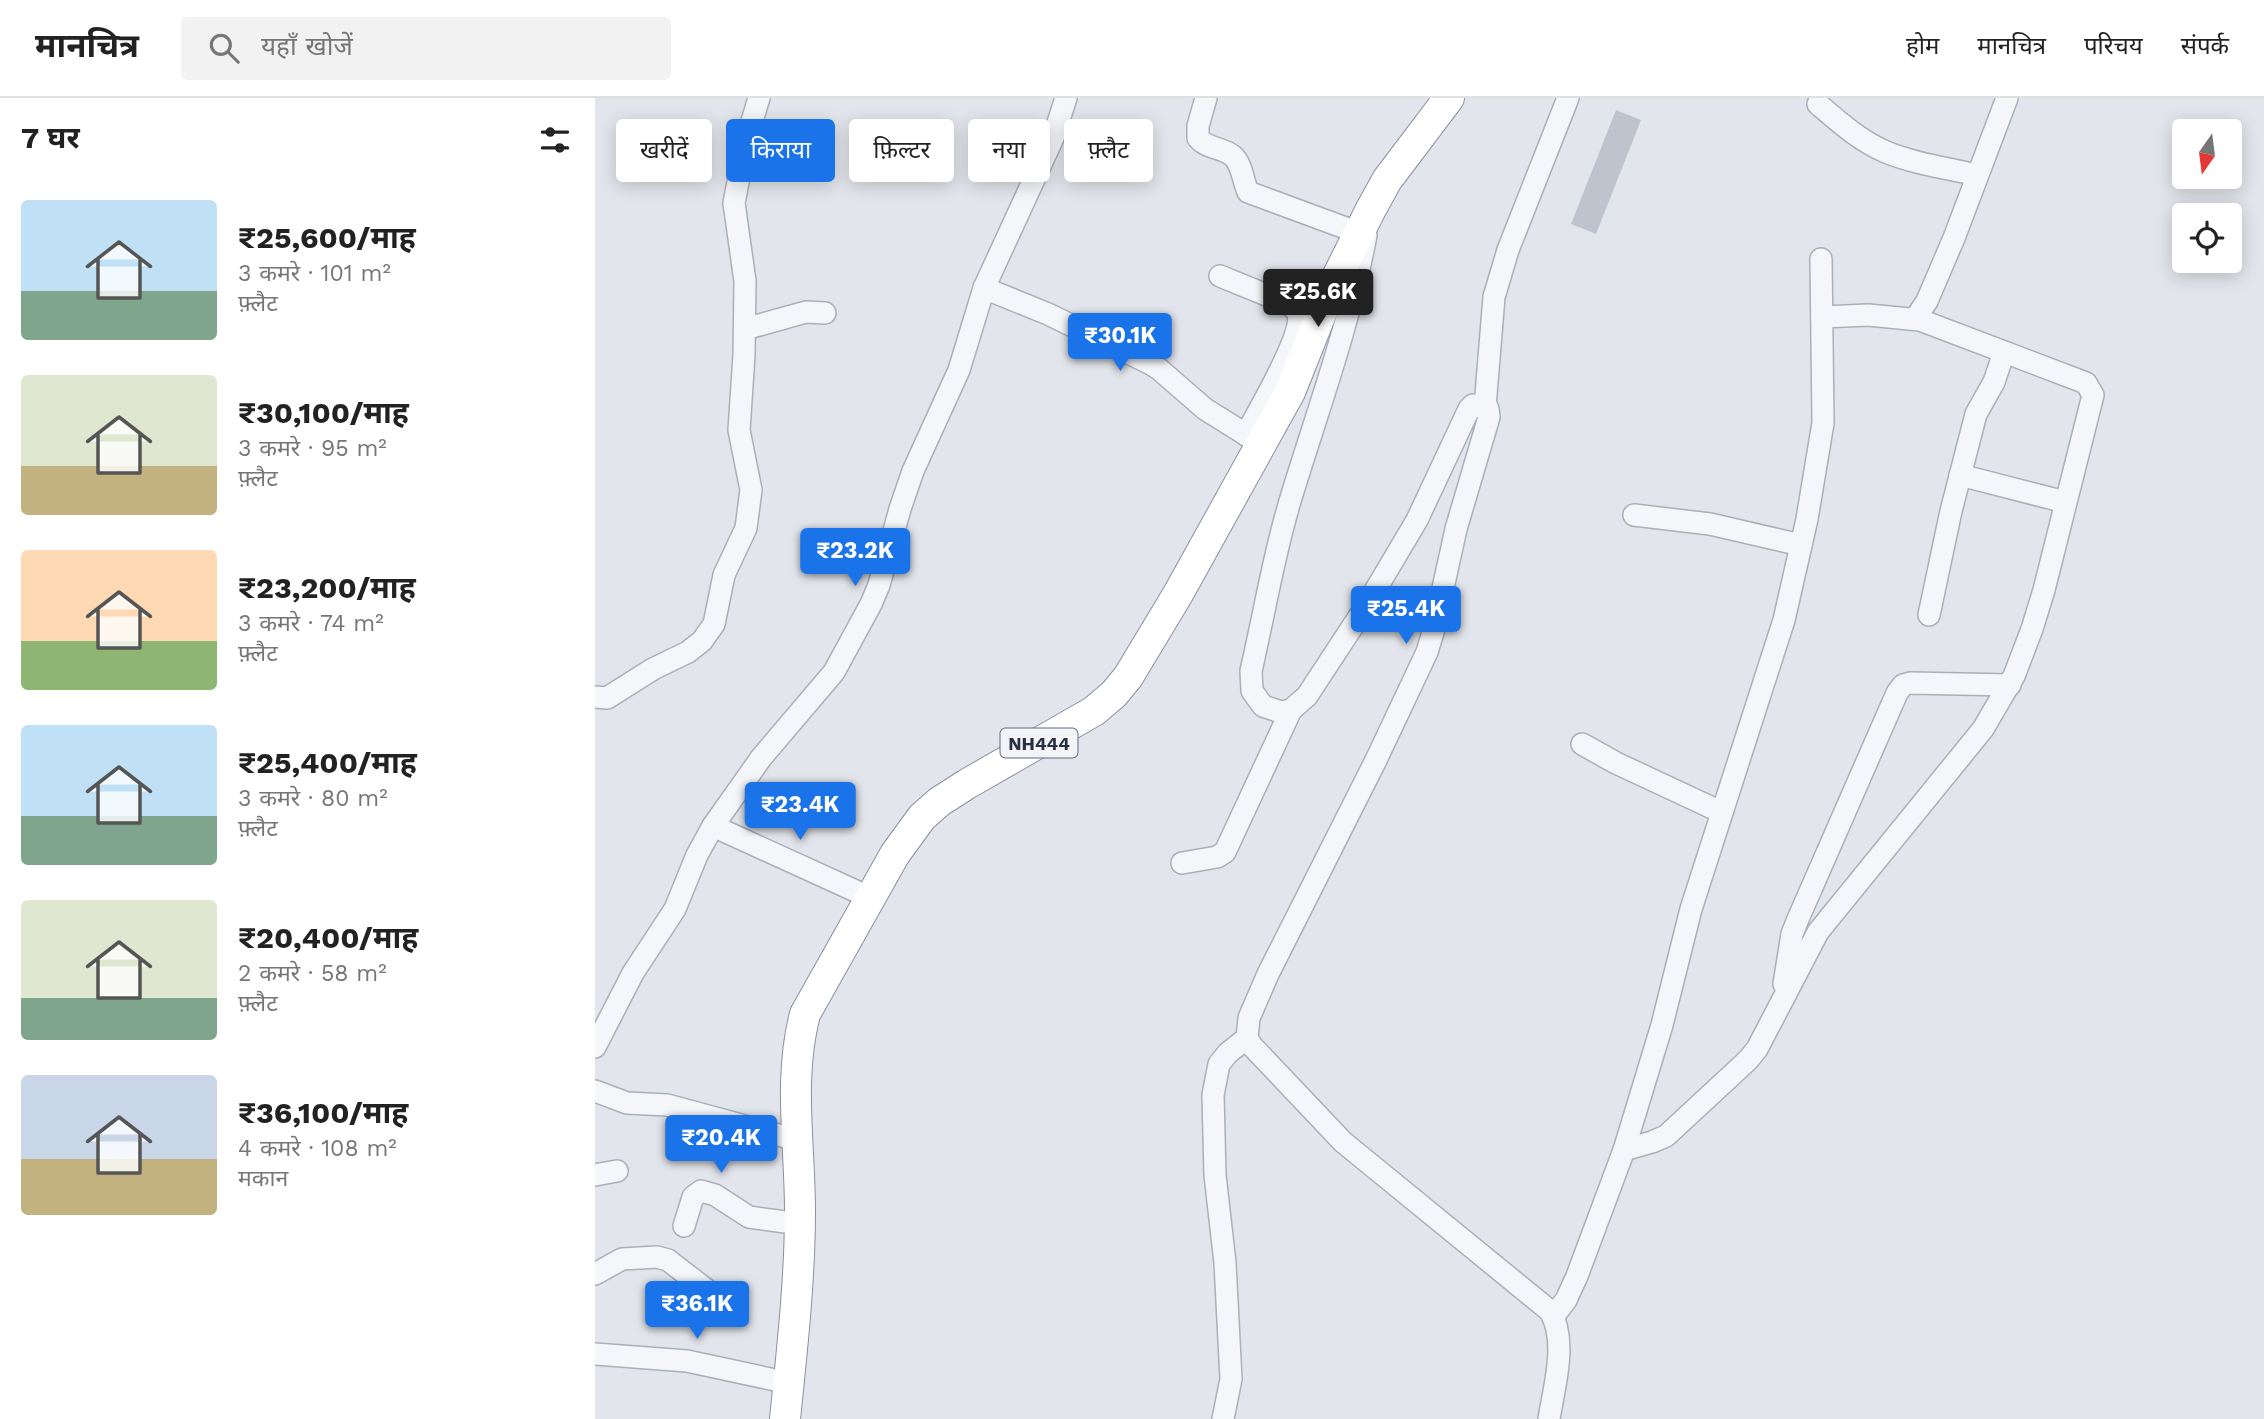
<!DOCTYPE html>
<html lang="hi">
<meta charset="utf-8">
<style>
body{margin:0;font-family:"Work Sans","Noto Sans Devanagari",sans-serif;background:#f2f2f2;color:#222;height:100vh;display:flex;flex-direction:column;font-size:26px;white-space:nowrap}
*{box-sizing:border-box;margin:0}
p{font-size:23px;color:#767676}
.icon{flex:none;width:38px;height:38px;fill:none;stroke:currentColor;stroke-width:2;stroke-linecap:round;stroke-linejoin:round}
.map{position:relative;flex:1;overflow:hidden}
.sheet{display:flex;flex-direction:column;background:#fff;width:595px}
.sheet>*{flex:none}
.guide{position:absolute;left:21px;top:21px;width:665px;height:63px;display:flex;gap:14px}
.needle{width:46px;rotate:194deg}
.tools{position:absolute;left:1577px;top:21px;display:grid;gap:14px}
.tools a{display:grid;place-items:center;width:70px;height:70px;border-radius:7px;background:#fff;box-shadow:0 4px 18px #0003;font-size:35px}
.price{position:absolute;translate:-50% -60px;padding:0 16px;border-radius:7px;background:#1a73e8;color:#fff;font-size:23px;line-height:46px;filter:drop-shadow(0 2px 4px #0008)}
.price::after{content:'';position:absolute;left:50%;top:42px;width:21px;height:16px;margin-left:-10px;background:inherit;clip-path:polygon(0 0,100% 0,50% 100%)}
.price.current{background:#222;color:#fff}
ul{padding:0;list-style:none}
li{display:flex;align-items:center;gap:21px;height:175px;padding:0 21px}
li span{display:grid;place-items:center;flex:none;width:196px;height:140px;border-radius:7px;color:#555}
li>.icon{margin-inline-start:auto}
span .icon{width:84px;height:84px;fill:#fffc;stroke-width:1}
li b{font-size:30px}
h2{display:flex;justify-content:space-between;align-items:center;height:84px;padding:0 21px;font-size:30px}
.chip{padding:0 24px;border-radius:7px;background:#fff;box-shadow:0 4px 18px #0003;font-size:24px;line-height:63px}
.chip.current{background:#1a73e8;color:#fff}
header{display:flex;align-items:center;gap:42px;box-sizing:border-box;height:98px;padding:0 35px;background:#fff;border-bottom:2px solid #e0e0e0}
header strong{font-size:33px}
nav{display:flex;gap:38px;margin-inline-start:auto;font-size:24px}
.search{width:490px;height:63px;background:#f2f2f2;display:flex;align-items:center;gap:18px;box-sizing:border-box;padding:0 24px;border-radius:7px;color:#767676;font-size:26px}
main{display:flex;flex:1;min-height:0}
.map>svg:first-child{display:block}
</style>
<header>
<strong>मानचित्र</strong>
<div class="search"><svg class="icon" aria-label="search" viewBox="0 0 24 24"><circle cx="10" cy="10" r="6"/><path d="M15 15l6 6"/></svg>यहाँ खोजें</div>
<nav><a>होम</a><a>मानचित्र</a><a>परिचय</a><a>संपर्क</a></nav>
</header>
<main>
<section class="sheet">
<h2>7 घर<svg class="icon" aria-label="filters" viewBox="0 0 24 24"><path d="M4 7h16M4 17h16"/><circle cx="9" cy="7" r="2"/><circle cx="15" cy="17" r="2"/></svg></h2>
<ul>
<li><span style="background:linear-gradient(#bfe0f5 65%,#7fa58c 0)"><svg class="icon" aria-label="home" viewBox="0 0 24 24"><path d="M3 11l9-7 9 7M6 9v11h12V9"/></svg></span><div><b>₹25,600/माह</b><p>3 कमरे · 101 m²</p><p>फ़्लैट</p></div></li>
<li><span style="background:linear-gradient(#dfe7d0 65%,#c2b280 0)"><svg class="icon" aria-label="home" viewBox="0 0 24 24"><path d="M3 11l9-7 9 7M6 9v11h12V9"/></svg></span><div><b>₹30,100/माह</b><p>3 कमरे · 95 m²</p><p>फ़्लैट</p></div></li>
<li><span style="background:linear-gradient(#ffd9b3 65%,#8fb573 0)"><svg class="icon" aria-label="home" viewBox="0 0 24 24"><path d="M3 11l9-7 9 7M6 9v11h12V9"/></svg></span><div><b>₹23,200/माह</b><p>3 कमरे · 74 m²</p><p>फ़्लैट</p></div></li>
<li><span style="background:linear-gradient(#bfe0f5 65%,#7fa58c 0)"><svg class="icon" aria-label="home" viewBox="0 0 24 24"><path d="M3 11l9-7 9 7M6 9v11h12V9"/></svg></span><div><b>₹25,400/माह</b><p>3 कमरे · 80 m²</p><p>फ़्लैट</p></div></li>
<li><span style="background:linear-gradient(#dfe7d0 70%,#7fa58c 0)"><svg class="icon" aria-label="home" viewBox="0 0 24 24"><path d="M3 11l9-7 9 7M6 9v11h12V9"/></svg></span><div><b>₹20,400/माह</b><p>2 कमरे · 58 m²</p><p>फ़्लैट</p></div></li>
<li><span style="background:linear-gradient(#c9d6e8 60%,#c2b280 0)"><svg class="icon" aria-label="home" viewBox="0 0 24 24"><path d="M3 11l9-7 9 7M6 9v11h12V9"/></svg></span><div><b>₹36,100/माह</b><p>4 कमरे · 108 m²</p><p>मकान</p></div></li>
</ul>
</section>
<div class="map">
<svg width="1669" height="1321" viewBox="0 0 1669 1321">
<rect width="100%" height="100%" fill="#e2e5eb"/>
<polygon fill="#bfc3ce" points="1021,12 1046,22 1001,136 976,126"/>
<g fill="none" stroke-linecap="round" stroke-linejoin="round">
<defs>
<g id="minor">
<path d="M 611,0 L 603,28 L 603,40 C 612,51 627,49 638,58 C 647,66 648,83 653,94 L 764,135"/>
<path d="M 1223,6 C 1244,24 1265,43 1291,54 C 1320,66 1352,70 1382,77"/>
<path d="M 771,137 C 755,224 725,306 699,390 C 680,450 670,512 656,573 L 657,593 L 668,608 L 686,614 L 696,612 L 712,598 L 771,508 L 822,422 L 874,311 L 878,307 L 893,311 L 894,319 L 861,431 L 839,531 L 832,554 L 781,662 L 673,876 L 654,920 L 652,940 L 657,948 L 748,1044 L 955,1213 C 973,1243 959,1289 954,1321"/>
<path d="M 625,178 L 691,205 C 696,208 701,210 703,216 C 709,238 662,314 651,337"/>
<polyline points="389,190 453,216 554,265 564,271 610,311 666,346"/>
<polyline points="1320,221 1332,203 1359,140 1412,0"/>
<polyline points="150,231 211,214 230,215"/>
<polyline points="890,309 899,199 913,152 973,0"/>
<polyline points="1365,377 1470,404"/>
<polyline points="1039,417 1115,426 1206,447"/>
<polyline points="1334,517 1356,413 1381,316 1399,284 1409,254"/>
<polyline points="0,599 12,600 58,571 93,554 107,543 119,526 129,477 151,430 156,392 144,332 149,257 150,183 139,105 151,43 164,0"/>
<polyline points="987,646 1021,665 1126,714"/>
<polyline points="118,728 276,800"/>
<polyline points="587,765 622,759 630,754 696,612"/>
<polyline points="1189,886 1197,836 1203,821 1302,595 1308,587 1315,585 1415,587"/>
<polyline points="0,949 38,875 80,811 102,757 118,728 166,660 239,574 276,506 284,487 305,411 318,373 364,272 389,190 458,40 471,0"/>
<polyline points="0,993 32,1005 72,1007 202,1042"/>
<polyline points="1029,1052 1057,1044 1071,1038 1153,962 1162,951 1223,834 1388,631 1419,578 1437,531 1449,492 1496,305 1498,297 1491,285 1325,222 1273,217 1227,219"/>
<polyline points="0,1077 22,1073"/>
<polyline points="89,1128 98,1099 106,1093 120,1097 154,1119 205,1126"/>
<polyline points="0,1176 27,1161 62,1159 73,1162 113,1193"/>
<polyline points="958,1219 971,1202 982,1178 1029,1052 1067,927 1096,811 1189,522 1212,421 1228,325 1226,161"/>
<polyline points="0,1256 92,1263 194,1285"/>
<polyline points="628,1321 636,1281 630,1165 620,1077 618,997 624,966 633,955 652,940"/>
</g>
<path id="highway" d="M 190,1321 C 197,1252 205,1182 205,1113 C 205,1047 193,981 210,916 L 300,756 L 327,719 L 344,704 L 372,686 L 499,613 L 519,596 L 533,579 L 583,496 L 695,294 L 736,191 L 776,111 L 792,82 L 854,0"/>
</defs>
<use href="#minor" stroke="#aaafb9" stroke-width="24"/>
<use href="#highway" stroke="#8990a2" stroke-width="32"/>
<use href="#minor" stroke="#f5f6f9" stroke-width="21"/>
<use href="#highway" stroke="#fff" stroke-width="30"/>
</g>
<g text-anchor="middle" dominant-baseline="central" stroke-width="6" stroke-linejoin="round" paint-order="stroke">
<rect fill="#f2f4f8" stroke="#656b7a" stroke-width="2" x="405.5" y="630.5" width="77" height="29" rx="5"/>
<g font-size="18" font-weight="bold" fill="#293044">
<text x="444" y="645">NH444</text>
</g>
</g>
</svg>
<div class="tools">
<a><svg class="needle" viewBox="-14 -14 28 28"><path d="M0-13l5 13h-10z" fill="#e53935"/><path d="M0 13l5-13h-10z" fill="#767676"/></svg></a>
<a><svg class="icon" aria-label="locate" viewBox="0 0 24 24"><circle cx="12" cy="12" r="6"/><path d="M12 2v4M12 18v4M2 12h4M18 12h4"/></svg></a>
</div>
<b class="price current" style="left:723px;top:231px">₹25.6K</b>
<b class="price" style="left:525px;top:275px">₹30.1K</b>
<b class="price" style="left:260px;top:490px">₹23.2K</b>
<b class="price" style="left:811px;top:548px">₹25.4K</b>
<b class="price" style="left:205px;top:744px">₹23.4K</b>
<b class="price" style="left:126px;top:1077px">₹20.4K</b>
<b class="price" style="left:102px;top:1243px">₹36.1K</b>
<div class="guide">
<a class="chip">खरीदें</a>
<a class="chip current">किराया</a>
<a class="chip">फ़िल्टर</a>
<a class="chip">नया</a>
<a class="chip">फ़्लैट</a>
</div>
</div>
</main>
